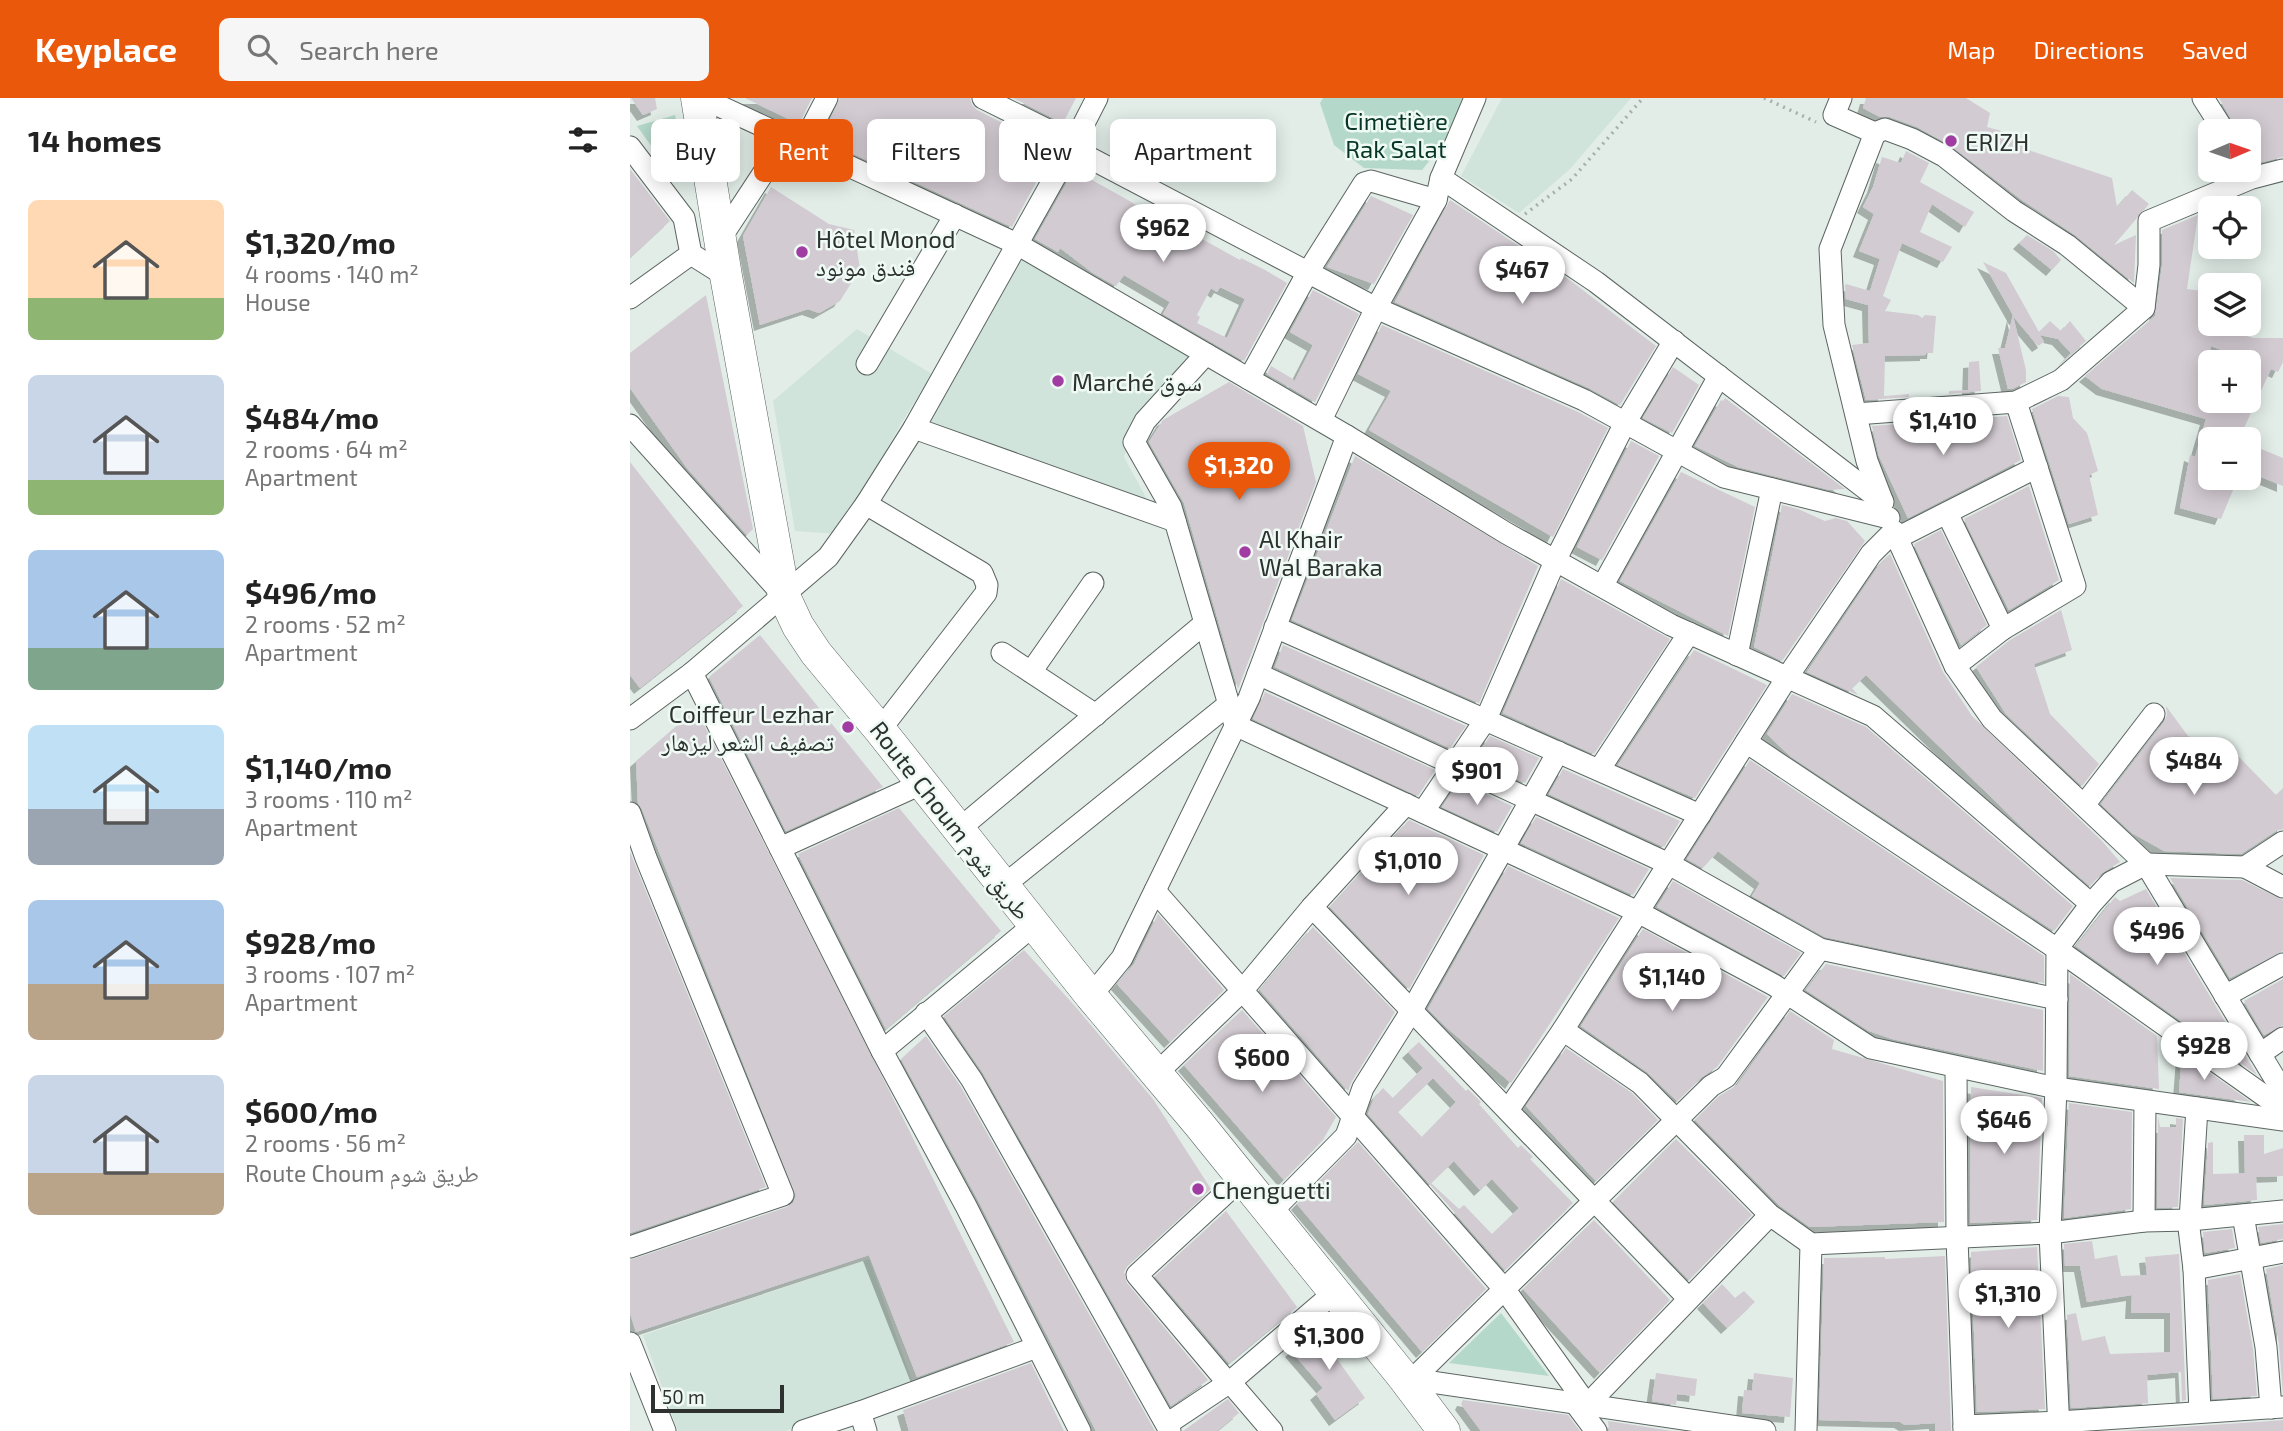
<!DOCTYPE html>
<meta charset="utf-8">
<style>
body{margin:0;font-family:"Exo 2","Noto Naskh Arabic",sans-serif;background:#f6f6f6;color:#222;height:100vh;display:flex;flex-direction:column;font-size:26px;white-space:nowrap}
*{box-sizing:border-box;margin:0}
p{font-size:23px;color:#767676}
.icon{flex:none;width:38px;height:38px;fill:none;stroke:currentColor;stroke-width:2;stroke-linecap:round;stroke-linejoin:round}
.map{position:relative;flex:1;overflow:hidden}
.sheet{display:flex;flex-direction:column;background:#fff;width:630px}
.sheet>*{flex:none}
.top-card{position:absolute;left:21px;top:21px;width:665px;height:63px;display:flex;gap:14px}
.needle{width:46px;rotate:88deg}
.fabs{position:absolute;left:1568px;top:21px;display:grid;gap:14px}
.fabs a{display:grid;place-items:center;width:63px;height:63px;border-radius:10px;background:#fff;box-shadow:0 4px 18px #0003;font-size:35px}
.scale{position:absolute;left:21px;bottom:18px;width:133px;box-sizing:border-box;padding-left:7px;border:4px solid #2d3130;border-top:0;font-size:19px;line-height:24px;white-space:nowrap;color:#2d3130;-webkit-text-stroke:5px #effaf5;paint-order:stroke}
.price{position:absolute;translate:-50% -60px;padding:0 16px;border-radius:24px;background:#fff;color:#222;font-size:23px;line-height:46px;filter:drop-shadow(0 2px 4px #0008)}
.price::after{content:'';position:absolute;left:50%;top:42px;width:21px;height:16px;margin-left:-10px;background:inherit;clip-path:polygon(0 0,100% 0,50% 100%)}
.price.selected{background:#ea580c;color:#fff}
ul{padding:0;list-style:none}
li{display:flex;align-items:center;gap:21px;height:175px;padding:0 28px}
li span{display:grid;place-items:center;flex:none;width:196px;height:140px;border-radius:10px;color:#555}
li>.icon{margin-inline-start:auto}
span .icon{width:84px;height:84px;fill:#fffc;stroke-width:1}
li b{font-size:30px}
h2{display:flex;justify-content:space-between;align-items:center;height:84px;padding:0 28px;font-size:30px}
.chip{padding:0 24px;border-radius:10px;background:#fff;box-shadow:0 4px 18px #0003;font-size:24px;line-height:63px}
.chip.selected{background:#ea580c;color:#fff}
header{display:flex;align-items:center;gap:42px;box-sizing:border-box;height:98px;padding:0 35px;background:#ea580c;color:#fff}
header strong{font-size:33px}
nav{display:flex;gap:38px;margin-inline-start:auto;font-size:24px}
.search{width:490px;height:63px;background:#f6f6f6;display:flex;align-items:center;gap:18px;box-sizing:border-box;padding:0 24px;border-radius:10px;color:#767676;font-size:26px}
main{display:flex;flex:1;min-height:0}
.map>svg:first-child{display:block}
</style>
<header>
<strong>Keyplace</strong>
<div class="search"><svg class="icon" aria-label="search" viewBox="0 0 24 24"><circle cx="10" cy="10" r="6"/><path d="M15 15l6 6"/></svg>Search here</div>
<nav><a>Map</a><a>Directions</a><a>Saved</a></nav>
</header>
<main>
<section class="sheet">
<h2>14 homes<svg class="icon" aria-label="filters" viewBox="0 0 24 24"><path d="M4 7h16M4 17h16"/><circle cx="9" cy="7" r="2"/><circle cx="15" cy="17" r="2"/></svg></h2>
<ul>
<li><span style="background:linear-gradient(#ffd9b3 70%,#8fb573 0)"><svg class="icon" aria-label="home" viewBox="0 0 24 24"><path d="M3 11l9-7 9 7M6 9v11h12V9"/></svg></span><div><b>$1,320/mo</b><p>4 rooms · 140 m²</p><p>House</p></div></li>
<li><span style="background:linear-gradient(#c9d6e8 75%,#8fb573 0)"><svg class="icon" aria-label="home" viewBox="0 0 24 24"><path d="M3 11l9-7 9 7M6 9v11h12V9"/></svg></span><div><b>$484/mo</b><p>2 rooms · 64 m²</p><p>Apartment</p></div></li>
<li><span style="background:linear-gradient(#a9c7e8 70%,#7fa58c 0)"><svg class="icon" aria-label="home" viewBox="0 0 24 24"><path d="M3 11l9-7 9 7M6 9v11h12V9"/></svg></span><div><b>$496/mo</b><p>2 rooms · 52 m²</p><p>Apartment</p></div></li>
<li><span style="background:linear-gradient(#bfe0f5 60%,#9aa5b1 0)"><svg class="icon" aria-label="home" viewBox="0 0 24 24"><path d="M3 11l9-7 9 7M6 9v11h12V9"/></svg></span><div><b>$1,140/mo</b><p>3 rooms · 110 m²</p><p>Apartment</p></div></li>
<li><span style="background:linear-gradient(#a9c7e8 60%,#b9a48a 0)"><svg class="icon" aria-label="home" viewBox="0 0 24 24"><path d="M3 11l9-7 9 7M6 9v11h12V9"/></svg></span><div><b>$928/mo</b><p>3 rooms · 107 m²</p><p>Apartment</p></div></li>
<li><span style="background:linear-gradient(#c9d6e8 70%,#b9a48a 0)"><svg class="icon" aria-label="home" viewBox="0 0 24 24"><path d="M3 11l9-7 9 7M6 9v11h12V9"/></svg></span><div><b>$600/mo</b><p>2 rooms · 56 m²</p><p>Route Choum طريق شوم</p></div></li>
</ul>
</section>
<div class="map">
<svg width="1653" height="1333" viewBox="0 0 1653 1333">
<defs>
<filter id="shadow"><feDropShadow dx="-6" dy="6" stdDeviation="0" flood-color="#0004"/></filter>
</defs>
<rect width="100%" height="100%" fill="#e2ede8"/>
<g fill="#d0e4dc">
<polygon points="872,0 1001,0 940,71 889,115 831,78"/>
<polygon points="387,159 560,258 514,308 494,359 518,403 295,325"/>
<polygon points="227,231 302,276 272,324 208,436 165,433 143,303"/>
<polygon points="239,1161 286,1294 155,1333 48,1333 13,1237"/>
</g>
<g fill="#b4d8c9">
<polygon points="693,0 843,0 840,13 792,72 734,70 704,47 690,5"/>
<polygon points="45,17 52,44 60,49 65,74 46,83 7,28"/>
<polygon points="871,1215 919,1278 819,1265"/>
</g>
<g fill="#d2cbd2" fill-rule="evenodd" filter="url(#shadow)">
<polygon points="1,0 25,0 27,11 13,17"/>
<polygon points="115,0 182,0 169,26"/>
<polygon points="210,0 340,0 342,7 347,12 424,51 382,129 191,41"/>
<polygon points="383,0 446,0 433,25"/>
<polygon points="1236,0 1336,0 1360,15 1357,29 1386,37 1401,53 1482,80 1487,109 1502,92 1519,106 1484,147 1506,137 1504,185 1445,137 1392,102 1320,47 1287,29 1260,19 1250,19 1233,10"/>
<polygon points="1589,0 1653,0 1653,59 1628,65 1619,50 1619,33 1608,33"/>
<polygon points="1276,53 1299,65 1290,84 1344,114 1335,129 1302,106 1290,134 1322,149 1313,164 1272,145 1253,198 1261,202 1255,213 1288,217 1292,220 1295,217 1306,218 1303,255 1296,255 1296,257 1255,258 1254,298 1279,296 1279,299 1236,302 1222,247 1239,245 1238,207 1216,201 1215,188 1216,186 1240,193 1250,161 1229,153 1244,116 1233,109 1243,89 1252,59 1271,65"/>
<polygon points="0,71 40,123 0,160"/>
<path d="M 444,72 L 498,102 L 543,131 L 547,125 L 571,143 L 572,141 L 610,162 L 611,160 L 635,172 L 657,185 L 614,263 L 533,216 L 540,204 L 494,177 L 486,188 L 463,175 L 430,150 L 428,154 L 405,141 ZM 590,189 L 615,201 L 597,240 L 567,225 L 570,219 L 567,217 L 581,190 L 587,194 Z"/>
<polygon points="141,89 199,126 224,132 230,171 210,203 189,215 178,211 130,227 113,138"/>
<polygon points="741,98 783,117 744,186 697,169"/>
<polygon points="820,102 941,183 1026,248 990,307 959,290 765,204"/>
<path d="M 1568,117 L 1557,191 L 1580,194 L 1580,226 L 1623,240 L 1653,240 L 1653,264 L 1648,274 L 1641,271 L 1609,341 L 1580,341 L 1580,380 L 1608,380 L 1591,421 L 1550,410 L 1560,357 L 1565,359 L 1576,321 L 1472,291 L 1455,278 L 1525,218 L 1532,168 L 1532,132 ZM 1581,248 L 1619,263 L 1619,303 L 1569,303 Z"/>
<polygon points="1397,137 1423,153 1431,162 1422,172 1389,145"/>
<polygon points="1353,164 1376,175 1409,234 1420,223 1431,233 1440,223 1456,243 1434,262 1441,255 1428,241 1410,237 1414,244 1408,248 1383,218 1396,272 1396,284 1382,291 1378,291 1368,250 1375,250 1383,217"/>
<polygon points="683,192 729,216 685,304 637,276 641,268 663,281 664,284 683,247 660,234"/>
<polygon points="76,197 123,431 117,437 57,370 0,290 0,255"/>
<polygon points="752,227 948,314 978,330 923,439 739,332 761,293 728,276"/>
<polygon points="1349,263 1351,293 1319,296 1319,293 1338,292 1339,264"/>
<polygon points="1043,269 1069,287 1042,335 1013,320"/>
<polygon points="599,284 673,328 686,384 608,591 554,405 519,344 533,322"/>
<polygon points="1428,298 1439,299 1443,320 1457,335 1468,373 1459,377 1468,417 1439,426 1402,311"/>
<polygon points="1095,300 1215,391 1200,392 1108,369 1065,348 1091,302 1093,303"/>
<polygon points="1377,318 1391,362 1278,420 1249,358 1242,328"/>
<polygon points="1001,343 1029,358 972,462 947,449"/>
<polygon points="1619,346 1653,360 1653,388 1619,374"/>
<polygon points="725,358 908,468 849,605 662,522"/>
<polygon points="0,364 113,508 10,590 0,577"/>
<polygon points="1051,374 1125,409 1098,538 990,483"/>
<polygon points="1399,388 1429,482 1379,512 1334,421"/>
<polygon points="1152,407 1168,411 1195,423 1206,420 1217,423 1235,443 1152,563 1124,549"/>
<polygon points="1311,432 1357,527 1331,547 1284,446"/>
<polygon points="1260,456 1313,574 1342,618 1472,743 1490,764 1472,775 1460,788 1396,733 1236,577 1222,590 1228,597 1177,574 1251,464"/>
<polygon points="931,481 1040,541 964,656 873,615"/>
<polygon points="1431,512 1442,552 1404,566 1420,616 1469,666 1452,688 1376,616 1346,569 1380,542"/>
<polygon points="130,537 253,689 156,733 79,579"/>
<polygon points="653,547 836,628 820,650 645,569"/>
<polygon points="1064,552 1137,587 1065,700 988,667"/>
<polygon points="635,594 805,672 788,698 623,621"/>
<polygon points="1162,596 1236,629 1443,808 1424,833 1160,658 1137,636"/>
<polygon points="1536,608 1558,638 1609,659 1646,697 1653,690 1653,731 1646,733 1611,756 1534,753 1502,735 1471,706 1534,624 1537,617"/>
<polygon points="66,611 266,1006 384,1244 287,1279 239,1157 6,1234 0,1215 0,1162 157,1109 163,1105 166,1098 12,711 8,705 6,663"/>
<polygon points="860,638 909,660 895,685 844,662"/>
<polygon points="1120,662 1414,858 1414,885 1195,839 1122,798 1130,785 1088,753 1073,770 1057,761"/>
<polygon points="933,671 1050,723 1034,749 919,696"/>
<polygon points="829,684 882,708 867,734 812,709"/>
<polygon points="269,710 371,833 256,931 168,756"/>
<polygon points="906,719 1019,771 1003,797 891,745"/>
<polygon points="779,722 854,757 779,891 700,809"/>
<polygon points="0,754 136,1089 0,1135"/>
<polygon points="878,768 989,820 881,985 816,929 798,911"/>
<polygon points="1540,780 1612,782 1653,802 1653,853 1600,880"/>
<polygon points="1043,783 1171,855 1154,878 1027,809"/>
<polygon points="1516,791 1584,905 1627,977 1446,848 1485,799 1490,803"/>
<polygon points="528,816 594,892 540,944 487,886 504,866"/>
<polygon points="683,829 765,914 722,983 718,993 630,892"/>
<polygon points="1013,831 1138,899 1087,969 1072,979 1047,1003 1017,974 951,928"/>
<polygon points="394,852 444,907 523,1001 581,1091 498,1167 494,1174 497,1185 578,1282 541,1308 353,975 314,918"/>
<polygon points="1196,866 1413,912 1413,973 1262,941 1239,933 1176,892"/>
<polygon points="1440,876 1527,938 1529,991 1439,978"/>
<polygon points="1653,881 1653,927 1634,937 1614,903"/>
<polygon points="612,912 706,1019 693,1042 654,1082 554,967"/>
<polygon points="1160,913 1204,942 1202,951 1313,983 1314,1124 1180,1129 1149,1107 1065,1022 1089,998 1107,987"/>
<polygon points="296,938 331,989 525,1333 466,1333 348,1102 271,961"/>
<path d="M 789,944 L 836,993 L 838,991 L 851,1004 L 849,1006 L 888,1050 L 891,1047 L 903,1059 L 900,1061 L 943,1105 L 875,1172 L 738,1016 L 744,1000 L 753,990 L 763,1000 L 793,970 L 778,954 ZM 803,980 L 826,1004 L 792,1039 L 768,1014 ZM 824,1063 L 850,1092 L 862,1081 L 889,1110 L 862,1136 L 834,1107 L 829,1111 L 801,1085 Z"/>
<polygon points="936,950 1002,995 1028,1022 966,1083 896,1008"/>
<polygon points="1552,955 1621,1004 1549,994"/>
<polygon points="1341,989 1412,1000 1407,1122 1340,1125"/>
<polygon points="1439,1005 1502,1014 1501,1111 1434,1120"/>
<polygon points="1528,1018 1530,1029 1546,1029 1546,1020 1553,1021 1548,1109 1527,1110"/>
<polygon points="1614,1037 1634,1037 1634,1056 1653,1050 1653,1078 1626,1079 1627,1102 1574,1107 1578,1045 1583,1044 1583,1076 1615,1075"/>
<polygon points="1046,1041 1122,1117 1059,1182 983,1104"/>
<polygon points="728,1044 856,1191 792,1254 667,1106"/>
<polygon points="596,1113 667,1209 599,1265 525,1178"/>
<polygon points="964,1122 1040,1202 970,1275 893,1191"/>
<polygon points="1653,1126 1653,1141 1631,1145 1628,1129"/>
<polygon points="1602,1131 1605,1150 1575,1155 1573,1134"/>
<polygon points="1462,1143 1465,1161 1487,1157 1491,1178 1517,1177 1515,1159 1549,1156 1556,1302 1552,1303 1551,1274 1517,1277 1518,1305 1521,1305 1441,1310 1437,1217 1446,1215 1452,1243 1475,1238 1480,1256 1540,1254 1540,1215 1501,1215 1502,1197 1457,1204 1450,1168 1435,1168 1434,1146"/>
<polygon points="1407,1149 1415,1311 1347,1314 1341,1154"/>
<polygon points="1315,1158 1321,1333 1305,1333 1305,1325 1275,1327 1270,1324 1189,1322 1194,1160 1255,1159 1255,1161"/>
<polygon points="1653,1167 1653,1296 1649,1247 1636,1171"/>
<polygon points="1610,1176 1623,1251 1627,1298 1583,1301 1578,1182"/>
<polygon points="1092,1186 1105,1200 1114,1193 1125,1204 1097,1230 1073,1205"/>
<polygon points="692,1226 716,1253 707,1261 735,1300 705,1322 686,1296 693,1290 661,1253"/>
<polygon points="401,1265 434,1333 279,1333 273,1312"/>
<polygon points="1026,1275 1067,1281 1065,1298 1047,1296 1046,1307 1022,1303"/>
<polygon points="1124,1275 1163,1280 1160,1319 1112,1315 1114,1292 1122,1293"/>
<polygon points="598,1301 609,1315 587,1333 553,1333"/>
<polygon points="833,1302 938,1317 950,1333 851,1333 831,1306"/>
<polygon points="1653,1322 1653,1333 1491,1333 1641,1323"/>
<polygon points="978,1323 1042,1333 979,1333"/>
</g>
<g fill="none" stroke-linecap="round" stroke-linejoin="round">
<defs>
<g id="minor">
<polyline points="72,0 387,146 717,338 876,435 1041,527 1243,618 1461,806"/>
<polyline points="353,0 444,45"/>
<polyline points="1211,0 1204,17 1245,35 1200,151 1204,227 1237,363 1252,402"/>
<polyline points="1573,0 1594,33"/>
<polyline points="1245,35 1255,31 1282,41 1314,58 1384,113 1437,147 1514,210"/>
<polyline points="173,46 197,0"/>
<polyline points="0,49 54,120 61,156 96,178"/>
<polyline points="441,50 746,210 954,302 1094,379 1259,420"/>
<polyline points="811,80 966,184 1253,404"/>
<polyline points="90,141 157,39"/>
<polyline points="0,200 61,156"/>
<polyline points="576,256 515,323 504,344 541,409 605,627 1008,814 1144,887 1241,950 1426,990 1653,1022"/>
<polyline points="237,266 325,117"/>
<polyline points="619,281 678,174 734,85 741,83 806,102"/>
<polyline points="1226,316 1386,304 1431,282 1514,210 1519,167 1519,123 1622,80 1653,72"/>
<polyline points="691,322 746,210 806,102 811,80 845,0"/>
<polyline points="0,327 153,497"/>
<polyline points="284,330 545,423"/>
<polyline points="236,406 352,475 357,487 356,495 250,632"/>
<polyline points="1317,415 1373,531"/>
<polyline points="1267,440 1407,369"/>
<polyline points="973,487 1089,278"/>
<polyline points="645,529 1070,717"/>
<polyline points="372,555 466,617"/>
<polyline points="1107,557 1142,391"/>
<polyline points="1325,568 1373,531 1445,488 1386,304"/>
<polyline points="401,574 463,485"/>
<polyline points="62,575 252,953 336,1108 450,1333"/>
<polyline points="628,576 1039,766 1190,851 1427,901"/>
<polyline points="0,621 62,575 198,459 236,406 284,330 444,45 467,0"/>
<polyline points="1116,644 1427,851 1653,1011"/>
<polyline points="969,672 1059,535"/>
<polyline points="1454,707 1524,616"/>
<polyline points="793,714 856,621 926,461 995,325 1044,243"/>
<polyline points="0,715 16,760 153,1097 0,1149"/>
<polyline points="328,732 575,525"/>
<polyline points="150,750 291,686"/>
<polyline points="1615,769 1653,789"/>
<polyline points="373,788 599,606"/>
<polyline points="525,793 875,1192 957,1307 1140,1117"/>
<polyline points="682,809 1058,1200"/>
<polyline points="461,898 492,860 619,600 717,338"/>
<polyline points="1595,898 1653,866"/>
<polyline points="296,915 342,982 540,1333"/>
<polyline points="933,932 1010,985 1140,1117 1181,1146 1420,1135 1514,1123 1560,1122 1653,1113"/>
<polyline points="252,953 404,827"/>
<polyline points="1630,956 1653,940"/>
<polyline points="1326,969 1327,1140 1334,1328"/>
<polyline points="527,975 612,893 682,809 776,706"/>
<polyline points="878,1012 933,932 1158,578 1241,456 1264,433 1325,568 1362,621 1516,766 1653,994"/>
<polyline points="640,1115 716,1038 733,990 782,912 928,654"/>
<polyline points="1613,1117 1636,1249 1641,1310"/>
<polyline points="1558,1122 1564,1171 1570,1314"/>
<polyline points="1560,1122 1567,1010"/>
<polyline points="1514,1123 1515,1003"/>
<polyline points="1564,1171 1653,1154"/>
<polyline points="0,1245 35,1333"/>
<polyline points="774,1280 1135,1333"/>
<polyline points="783,1281 1081,988 1096,979 1190,851"/>
<polyline points="600,1284 705,1194"/>
<polyline points="598,1285 507,1177 612,1080"/>
<polyline points="945,1305 966,1333"/>
<polyline points="230,1314 407,1249"/>
<polyline points="537,1326 600,1284 642,1333"/>
<polyline points="173,1333 230,1314 236,1333"/>
<polyline points="1176,1333 1181,1146"/>
<polyline points="1334,1333 1334,1328 1429,1324 1653,1309"/>
<polyline points="1429,1333 1420,1135 1426,990 1427,851 1461,806 1481,784 1516,766 1615,769 1653,744"/>
</g>
<polyline id="highway" points="67,0 96,178 154,498 168,528 186,555 250,632 461,898 568,1025 774,1280 814,1333"/>
</defs>
<use href="#minor" stroke="#5c6561" stroke-width="23"/>
<use href="#highway" stroke="#5c6561" stroke-width="33"/>
<g stroke="#a6afab" stroke-width="3.5" stroke-dasharray="2 5" stroke-linecap="butt">
<polyline points="1134,0 1186,24"/>
<polyline points="895,116 942,81 1013,0"/>
</g>
<use href="#minor" stroke="#fff" stroke-width="21"/>
<use href="#highway" stroke="#fff" stroke-width="32"/>
</g>
<g fill="#a13ca2" stroke="#effaf5" stroke-width="2.5">
<circle cx="1321" cy="43" r="7"/>
<circle cx="172" cy="154" r="7"/>
<circle cx="428" cy="283" r="7"/>
<circle cx="615" cy="454" r="7"/>
<circle cx="218" cy="629" r="7"/>
<circle cx="568" cy="1091" r="7"/>
</g>
<g text-anchor="middle" dominant-baseline="central" stroke-width="5" stroke-linejoin="round" paint-order="stroke">
<g font-size="24" fill="#063427" stroke="#effaf5">
<text x="766" y="22">Cimetière<tspan x="766" dy="28">Rak Salat</tspan></text>
</g>
<g font-size="24" fill="#2d3130" stroke="#effaf5" text-anchor="start">
<text x="1335" y="43">ERIZH</text>
<text x="186" y="140">Hôtel Monod<tspan x="186" dy="28">فندق مونود</tspan></text>
<text x="442" y="283">Marché سوق</text>
<text x="629" y="440">Al Khair<tspan x="629" dy="28">Wal Baraka</tspan></text>
<text x="204" y="615" text-anchor="end">Coiffeur Lezhar<tspan x="204" dy="28">تصفيف الشعر ليزهار</tspan></text>
<text x="582" y="1091">Chenguetti</text>
</g>
<g font-size="24" fill="#2d3130" stroke="#effaf5">
<text transform="translate(321 722) rotate(52)">Route Choum طريق شوم</text>
</g>
</g>
</svg>
<div class="fabs">
<a><svg class="needle" viewBox="-14 -14 28 28"><path d="M0-13l5 13h-10z" fill="#e53935"/><path d="M0 13l5-13h-10z" fill="#767676"/></svg></a>
<a><svg class="icon" aria-label="locate" viewBox="0 0 24 24"><circle cx="12" cy="12" r="6"/><path d="M12 2v4M12 18v4M2 12h4M18 12h4"/></svg></a>
<a><svg class="icon" aria-label="layers" viewBox="0 0 24 24"><path d="M12 4l9 5-9 5-9-5zM3 14l9 5 9-5"/></svg></a>
<a>+</a>
<a>−</a>
</div>
<div class="scale">50 m</div>
<b class="price" style="left:533px;top:166px">$962</b>
<b class="price" style="left:892px;top:208px">$467</b>
<b class="price" style="left:1313px;top:359px">$1,410</b>
<b class="price selected" style="left:609px;top:404px">$1,320</b>
<b class="price" style="left:1564px;top:699px">$484</b>
<b class="price" style="left:847px;top:709px">$901</b>
<b class="price" style="left:778px;top:799px">$1,010</b>
<b class="price" style="left:1527px;top:869px">$496</b>
<b class="price" style="left:1042px;top:915px">$1,140</b>
<b class="price" style="left:1574px;top:984px">$928</b>
<b class="price" style="left:632px;top:996px">$600</b>
<b class="price" style="left:1374px;top:1058px">$646</b>
<b class="price" style="left:1378px;top:1232px">$1,310</b>
<b class="price" style="left:699px;top:1274px">$1,300</b>
<div class="top-card">
<a class="chip">Buy</a>
<a class="chip selected">Rent</a>
<a class="chip">Filters</a>
<a class="chip">New</a>
<a class="chip">Apartment</a>
</div>
</div>
</main>
